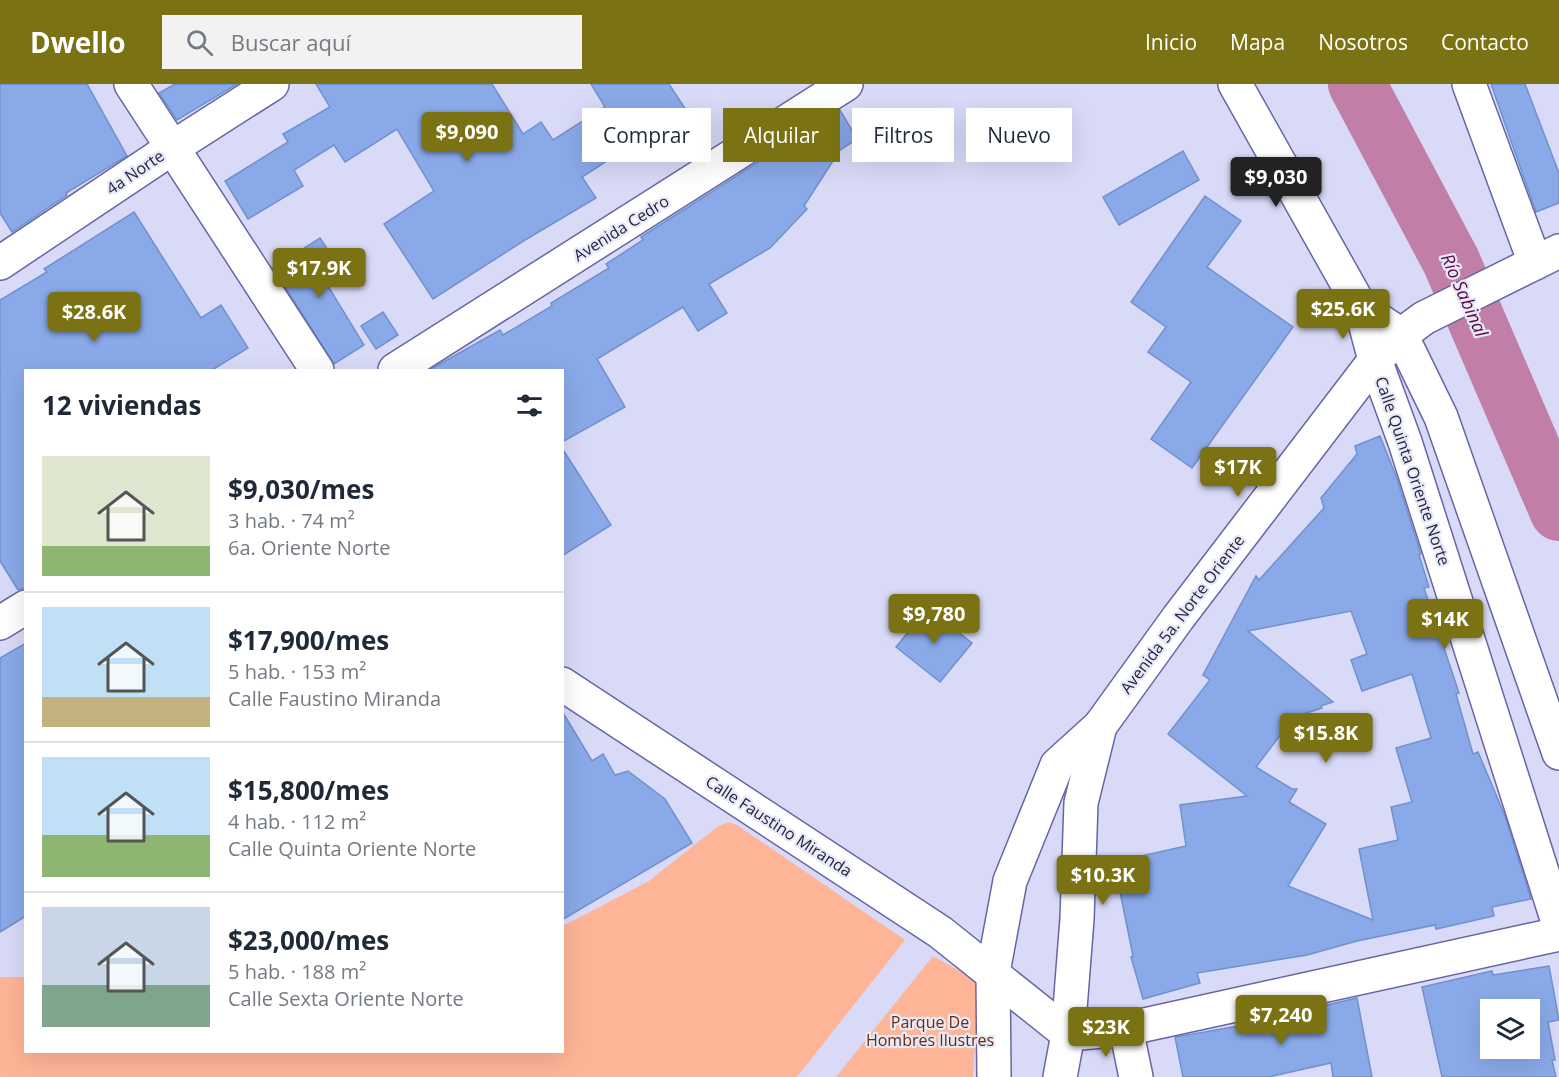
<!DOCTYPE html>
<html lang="es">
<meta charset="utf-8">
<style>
body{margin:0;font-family:"Open Sans",sans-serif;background:#f2f2f3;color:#1f2937;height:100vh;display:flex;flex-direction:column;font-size:22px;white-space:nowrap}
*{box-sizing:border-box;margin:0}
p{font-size:20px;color:#747a83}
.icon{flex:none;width:33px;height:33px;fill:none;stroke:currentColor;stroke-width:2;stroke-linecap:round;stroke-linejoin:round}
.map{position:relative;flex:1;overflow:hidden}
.sheet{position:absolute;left:24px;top:285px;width:540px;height:684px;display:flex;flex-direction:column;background:#fff;border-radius:0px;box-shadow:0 6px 24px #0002}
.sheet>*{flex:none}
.guide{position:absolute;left:582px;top:24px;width:570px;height:54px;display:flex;gap:12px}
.controls{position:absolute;left:1480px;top:915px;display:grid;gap:12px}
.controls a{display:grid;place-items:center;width:60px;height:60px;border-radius:0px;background:#fff;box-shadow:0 6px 24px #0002;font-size:30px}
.price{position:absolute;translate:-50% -51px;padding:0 14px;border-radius:6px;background:#7b7214;color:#fff;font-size:20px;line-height:39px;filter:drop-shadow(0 2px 3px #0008)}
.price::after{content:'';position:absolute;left:50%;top:36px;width:18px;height:14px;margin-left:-9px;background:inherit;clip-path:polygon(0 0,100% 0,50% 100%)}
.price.on{background:#222;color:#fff}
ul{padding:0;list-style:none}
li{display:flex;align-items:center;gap:18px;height:150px;padding:0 18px}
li+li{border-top:2px solid #e0e1e3}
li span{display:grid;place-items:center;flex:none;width:168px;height:120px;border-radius:0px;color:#555}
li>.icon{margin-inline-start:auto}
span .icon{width:72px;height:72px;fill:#fffc;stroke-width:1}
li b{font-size:26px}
h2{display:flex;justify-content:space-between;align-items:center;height:72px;padding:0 18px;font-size:26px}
.chip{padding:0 21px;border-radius:0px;background:#fff;box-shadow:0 6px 24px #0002;font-size:21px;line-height:54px}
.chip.on{background:#7b7214;color:#fff}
header{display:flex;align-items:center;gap:36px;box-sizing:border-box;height:84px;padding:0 30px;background:#7b7214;color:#fff}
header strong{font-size:28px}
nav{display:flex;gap:33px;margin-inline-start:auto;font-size:21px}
.search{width:420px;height:54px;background:#f2f2f3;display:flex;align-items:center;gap:15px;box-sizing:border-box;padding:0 21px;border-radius:0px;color:#747a83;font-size:22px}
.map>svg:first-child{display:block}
</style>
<header>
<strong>Dwello</strong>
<div class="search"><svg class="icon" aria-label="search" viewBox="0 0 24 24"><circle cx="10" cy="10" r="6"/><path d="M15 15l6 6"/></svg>Buscar aquí</div>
<nav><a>Inicio</a><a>Mapa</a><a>Nosotros</a><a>Contacto</a></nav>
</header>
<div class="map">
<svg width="1559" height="993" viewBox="0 0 1559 993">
<rect width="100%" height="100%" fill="#d9daf7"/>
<g fill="#feb597">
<polygon points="728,738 737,741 905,856 797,993 0,993 0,893 25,893 26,968 562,968 563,842 649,797 717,743"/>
<polygon points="933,872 979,898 973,993 836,993"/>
</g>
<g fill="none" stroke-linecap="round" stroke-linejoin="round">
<polyline stroke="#c17ea6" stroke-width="58" points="1357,0 1451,177 1559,428"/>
</g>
<g fill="#89a9e8" stroke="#7190ce" stroke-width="1.5" fill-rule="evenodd">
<polygon points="0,0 87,0 127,72 66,109 67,111 12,148 0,129"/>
<polygon points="175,0 237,0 177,36 159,9"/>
<polygon points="316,0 492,0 523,50 541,38 553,56 605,23 591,0 669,0 692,35 636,71 630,62 582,93 596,114 525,156 433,215 384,140 434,107 397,45 345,78 334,61 294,86 303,102 248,135 225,97 288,58 283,50 330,23"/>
<polygon points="1491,0 1525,0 1559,89 1559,119 1536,128"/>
<polygon points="840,26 857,55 840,66 804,122 807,125 770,164 709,200 727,229 698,247 683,223 597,275 625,323 562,358 562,286 429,286 500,246 503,251 552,222 551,219 609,184 606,180 643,156 641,153"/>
<polygon points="1183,67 1199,96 1119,141 1103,113"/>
<polygon points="1205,112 1241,137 1207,183 1293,243 1192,384 1151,355 1191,298 1148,268 1166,243 1131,218"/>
<polygon points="134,128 201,234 221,221 248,264 212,286 26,286 26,504 18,506 0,477 0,216 47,188 44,185"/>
<polygon points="320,154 340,184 323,194 364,261 334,280 273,184"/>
<polygon points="383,228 398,251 376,265 361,242"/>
<path d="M 1380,352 L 1396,392 L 1421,470 L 1419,471 L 1429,503 L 1424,504 L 1459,609 L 1456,610 L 1473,670 L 1478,668 L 1505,732 L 1531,815 L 1492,823 L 1494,832 L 1436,845 L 1435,841 L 1357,857 L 1307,871 L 1197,889 L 1200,899 L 1143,915 L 1131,873 L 1133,872 L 1114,778 L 1186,762 L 1180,721 L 1247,712 L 1168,650 L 1210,596 L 1203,591 L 1256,492 L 1259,496 L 1324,424 L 1321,414 L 1357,370 L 1355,362 ZM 1351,527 L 1367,570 L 1351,576 L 1362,607 L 1412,590 L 1431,654 L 1396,664 L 1412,718 L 1391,723 L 1398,756 L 1359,765 L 1373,836 L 1288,802 L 1326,740 L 1289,718 L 1297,705 L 1292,705 L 1256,683 L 1294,633 L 1322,624 L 1321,622 L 1333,618 L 1248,547 Z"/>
<polygon points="562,364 611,441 562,472"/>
<polygon points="928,524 972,559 940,598 896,563"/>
<polygon points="26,559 26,832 0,848 0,574"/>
<polygon points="562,627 592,677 603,670 615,691 628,687 665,715 692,759 562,836"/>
<path d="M 1549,882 L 1559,936 L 1548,938 L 1555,976 L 1552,976 L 1556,993 L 1442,993 L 1422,903 L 1492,887 L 1493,891 ZM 1491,926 L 1530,926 L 1530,964 L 1491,964 Z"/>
<polygon points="1357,914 1372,993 1333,993 1331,979 1268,993 1183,993 1175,953 1233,943"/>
</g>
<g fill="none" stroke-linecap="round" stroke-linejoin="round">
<defs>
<g id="minor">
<polyline points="131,0 317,286"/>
<polyline points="1235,0 1361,224 1375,276 1405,358 1559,841"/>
<polyline points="1469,0 1535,179"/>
<polyline points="0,179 172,64 272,0"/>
<polyline points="1377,235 1401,251 1441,333 1559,669"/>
<polyline points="395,286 846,0"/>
<polyline points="0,539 26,523"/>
<polyline points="562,600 940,848 1068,950 1126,945 1559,850"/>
<polyline points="1126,945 1136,993"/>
</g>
<g id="major">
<polyline points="994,993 993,888 1010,797 1057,681 1100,642 1178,534 1375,276 1401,251 1424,234 1559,167"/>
<polyline points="1060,993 1068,950 1077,835 1081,719 1100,642"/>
</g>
</defs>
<use href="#minor" stroke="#6765a6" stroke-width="36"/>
<use href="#major" stroke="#6765a6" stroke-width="36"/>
<use href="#minor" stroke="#fff" stroke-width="33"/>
<use href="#major" stroke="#fff" stroke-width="33"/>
</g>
<g text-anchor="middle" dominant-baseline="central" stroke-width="4.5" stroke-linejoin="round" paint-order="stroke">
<g font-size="16" fill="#262541" stroke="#e8e9f7">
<text transform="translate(135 88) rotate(-34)">4a Norte</text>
<text transform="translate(621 144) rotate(-32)">Avenida Cedro</text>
<text transform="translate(1413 387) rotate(71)">Calle Quinta Oriente Norte</text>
<text transform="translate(1182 530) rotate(-53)">Avenida 5a. Norte Oriente</text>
<text transform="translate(779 742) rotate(33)">Calle Faustino Miranda</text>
</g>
<g font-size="16" fill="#6c2b09" stroke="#e8e9f7">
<text x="930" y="938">Parque De<tspan x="930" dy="18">Hombres Ilustres</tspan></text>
</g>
<g font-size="18" font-style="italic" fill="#5a0742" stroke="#e8e9f7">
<text transform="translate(1465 211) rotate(66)">Río Sabinal</text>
</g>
</g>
</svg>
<div class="controls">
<a><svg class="icon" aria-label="layers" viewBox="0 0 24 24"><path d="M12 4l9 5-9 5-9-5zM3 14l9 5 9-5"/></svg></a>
</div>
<b class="price" style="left:467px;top:79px">$9,090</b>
<b class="price on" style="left:1276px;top:124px">$9,030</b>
<b class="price" style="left:319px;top:215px">$17.9K</b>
<b class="price" style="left:1343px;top:256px">$25.6K</b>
<b class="price" style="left:94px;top:259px">$28.6K</b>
<b class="price" style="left:1238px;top:414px">$17K</b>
<b class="price" style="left:934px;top:561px">$9,780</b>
<b class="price" style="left:1445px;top:566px">$14K</b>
<b class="price" style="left:1326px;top:680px">$15.8K</b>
<b class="price" style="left:1103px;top:822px">$10.3K</b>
<b class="price" style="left:1281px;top:962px">$7,240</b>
<b class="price" style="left:1106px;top:974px">$23K</b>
<div class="guide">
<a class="chip">Comprar</a>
<a class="chip on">Alquilar</a>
<a class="chip">Filtros</a>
<a class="chip">Nuevo</a>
</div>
<section class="sheet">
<h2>12 viviendas<svg class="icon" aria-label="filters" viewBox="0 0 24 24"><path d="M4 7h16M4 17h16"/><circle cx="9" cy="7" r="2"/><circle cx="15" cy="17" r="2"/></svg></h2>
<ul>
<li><span style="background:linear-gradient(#dfe7d0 75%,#8fb573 0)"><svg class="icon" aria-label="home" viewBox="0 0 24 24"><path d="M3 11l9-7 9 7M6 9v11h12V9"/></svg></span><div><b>$9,030/mes</b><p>3 hab. · 74 m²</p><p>6a. Oriente Norte</p></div></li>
<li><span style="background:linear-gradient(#bfe0f5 75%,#c2b280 0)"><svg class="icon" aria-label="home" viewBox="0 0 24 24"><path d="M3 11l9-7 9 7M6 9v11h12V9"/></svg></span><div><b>$17,900/mes</b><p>5 hab. · 153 m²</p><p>Calle Faustino Miranda</p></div></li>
<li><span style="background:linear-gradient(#bfe0f5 65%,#8fb573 0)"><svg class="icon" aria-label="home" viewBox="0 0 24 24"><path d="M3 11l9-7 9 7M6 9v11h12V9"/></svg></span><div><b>$15,800/mes</b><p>4 hab. · 112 m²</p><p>Calle Quinta Oriente Norte</p></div></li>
<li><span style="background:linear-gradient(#c9d6e8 65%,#7fa58c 0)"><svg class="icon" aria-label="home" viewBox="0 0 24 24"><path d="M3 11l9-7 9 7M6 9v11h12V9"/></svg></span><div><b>$23,000/mes</b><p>5 hab. · 188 m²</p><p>Calle Sexta Oriente Norte</p></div></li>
</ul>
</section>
</div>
